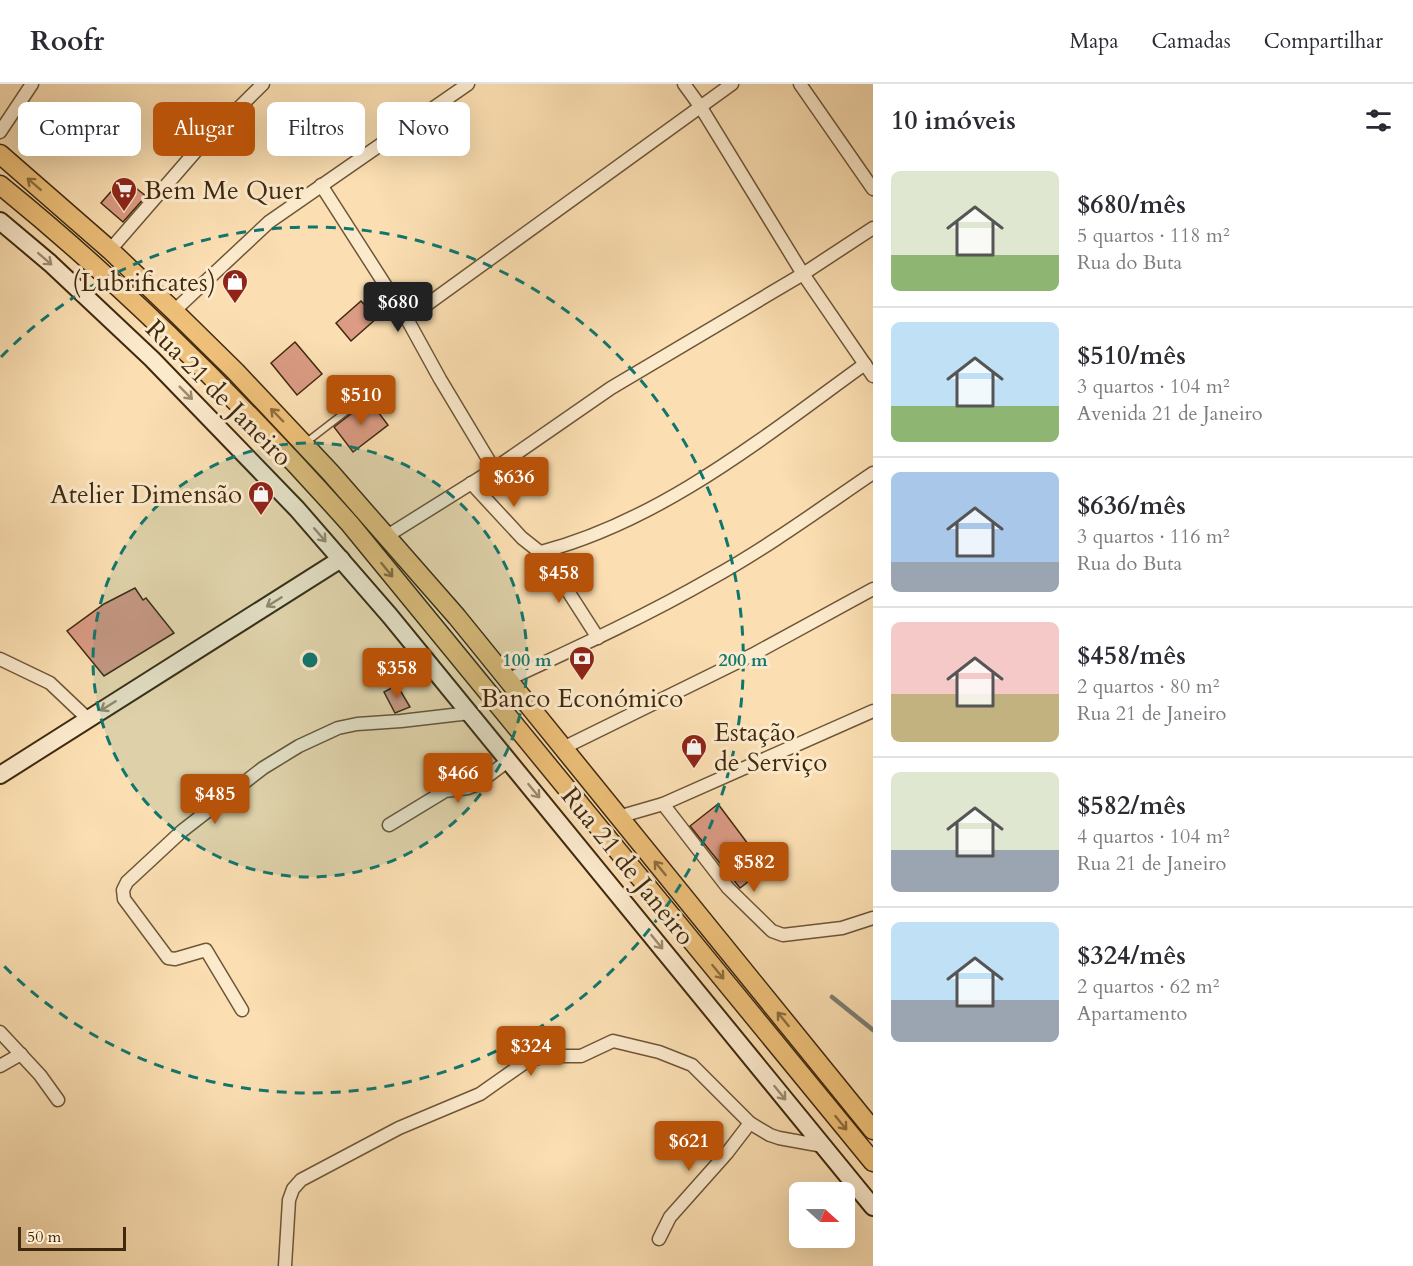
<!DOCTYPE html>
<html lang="pt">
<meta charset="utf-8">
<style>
body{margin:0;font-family:Cardo,serif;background:#f7f7f7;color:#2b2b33;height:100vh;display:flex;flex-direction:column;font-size:22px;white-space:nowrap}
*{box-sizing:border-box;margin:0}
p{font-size:20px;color:#7c7c81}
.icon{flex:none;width:33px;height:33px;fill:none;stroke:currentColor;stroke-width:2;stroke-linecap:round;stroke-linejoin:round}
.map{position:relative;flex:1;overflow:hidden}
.drawer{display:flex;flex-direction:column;background:#fff;width:540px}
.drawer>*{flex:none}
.guide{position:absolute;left:18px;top:18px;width:570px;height:54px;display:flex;gap:12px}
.needle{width:39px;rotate:111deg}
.buttons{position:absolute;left:789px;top:1098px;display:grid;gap:12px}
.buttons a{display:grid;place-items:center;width:66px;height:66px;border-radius:9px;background:#fff;box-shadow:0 6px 24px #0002;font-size:30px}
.scale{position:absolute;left:18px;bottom:15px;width:108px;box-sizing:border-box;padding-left:6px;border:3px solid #3f290e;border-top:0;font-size:16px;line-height:21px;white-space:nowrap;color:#3f290e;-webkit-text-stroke:4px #fceacd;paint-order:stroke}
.price{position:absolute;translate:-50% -51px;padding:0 14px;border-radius:6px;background:#b45309;color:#fff;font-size:20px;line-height:39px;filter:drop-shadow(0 2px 3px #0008)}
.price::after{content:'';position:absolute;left:50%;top:36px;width:18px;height:14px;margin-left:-9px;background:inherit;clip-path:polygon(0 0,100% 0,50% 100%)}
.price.current{background:#222;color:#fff}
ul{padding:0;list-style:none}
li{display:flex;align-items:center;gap:18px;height:150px;padding:0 18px}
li+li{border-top:2px solid #e1e1e2}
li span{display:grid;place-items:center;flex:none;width:168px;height:120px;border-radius:9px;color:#555}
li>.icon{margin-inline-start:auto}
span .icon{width:72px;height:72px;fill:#fffc;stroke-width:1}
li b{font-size:26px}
h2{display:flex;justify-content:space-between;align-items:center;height:72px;padding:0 18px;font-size:26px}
.chip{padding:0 21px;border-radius:9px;background:#fff;box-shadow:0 6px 24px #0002;font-size:21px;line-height:54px}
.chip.current{background:#b45309;color:#fff}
header{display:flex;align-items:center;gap:36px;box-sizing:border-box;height:84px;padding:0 30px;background:#fff;border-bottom:2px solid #e1e1e2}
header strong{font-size:28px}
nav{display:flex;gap:33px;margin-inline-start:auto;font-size:21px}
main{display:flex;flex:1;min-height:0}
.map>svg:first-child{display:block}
</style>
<header>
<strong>Roofr</strong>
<nav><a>Mapa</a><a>Camadas</a><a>Compartilhar</a></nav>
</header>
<main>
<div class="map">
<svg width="873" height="1182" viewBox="0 0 873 1182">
<rect width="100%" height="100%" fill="#fbdfb2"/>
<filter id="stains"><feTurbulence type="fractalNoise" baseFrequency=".00333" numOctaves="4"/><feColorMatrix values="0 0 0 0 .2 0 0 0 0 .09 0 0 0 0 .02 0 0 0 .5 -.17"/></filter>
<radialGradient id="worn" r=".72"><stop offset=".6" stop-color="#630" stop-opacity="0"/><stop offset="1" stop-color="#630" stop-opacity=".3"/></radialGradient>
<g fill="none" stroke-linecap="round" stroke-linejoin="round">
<polyline stroke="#7c7f75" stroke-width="4.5" points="832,913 873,946"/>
</g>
<g fill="#db9b84" stroke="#3f290e" stroke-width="1.5">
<polygon points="123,94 146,112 123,138 101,119"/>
<polygon points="361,217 377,234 351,257 336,239"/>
<polygon points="295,258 322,290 297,311 271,279"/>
<polygon points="369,316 388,341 353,368 334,343"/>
<polygon points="135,504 143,516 146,514 174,549 104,592 67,547 104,520"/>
<polygon points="397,601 410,623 395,629 384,608"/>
<polygon points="718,720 766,784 740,804 690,742"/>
</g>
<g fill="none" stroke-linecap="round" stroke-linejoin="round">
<defs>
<polyline id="lane" points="304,360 370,309"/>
<g id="street">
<polyline points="684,0 700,22 803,190 873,292"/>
<polyline points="800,0 873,105"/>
<polyline points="0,48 32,0"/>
<polyline points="321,101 407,235 440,295 494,385"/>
<polyline points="110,166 202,60 263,0"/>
<polyline points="174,227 269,138 468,0"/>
<polyline points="407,235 732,0"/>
<polyline points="471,399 522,454 546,473 598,554"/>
<polyline points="387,452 494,385 611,304 803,190 873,144"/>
<path d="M 541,468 C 663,436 765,352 865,280"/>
<polyline points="0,575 50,599 88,635"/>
<path d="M 507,596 C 576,564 646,532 712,494 C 768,463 820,425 873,389"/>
<polyline points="563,664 752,571 873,505"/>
<polyline points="663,720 728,804 772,847 783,851 842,844 873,834"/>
<polyline points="618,733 663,720 873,627"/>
<polyline points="389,741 445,707 468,704 476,701 509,676"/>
<polyline points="242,926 206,866 175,875 168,874 124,815 123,806 127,798 182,747 263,684 299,662 338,644 357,640 401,637 470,629"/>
<polyline points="0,948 40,991 58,1016"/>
<polyline points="0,982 21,970"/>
<polyline points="659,1155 670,1133 727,1069 750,1039"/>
<polyline points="285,1182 289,1116 293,1105 301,1096 399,1044 480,1010 527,977 546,972 581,972 613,957 659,968 692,981 750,1039 770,1051 779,1054 823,1062"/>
</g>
<g id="secondary">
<polyline points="0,137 50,179 152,275 297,425 390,532 873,1123"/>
<polyline points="0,691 341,475"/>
</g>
<g id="primary">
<polyline points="0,70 110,166 174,227 236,288 330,388 457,533 873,1046"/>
<path d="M 0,101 C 126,203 242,319 350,440 L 873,1078"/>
</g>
</defs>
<use href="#lane" stroke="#6e5637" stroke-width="9"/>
<use href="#street" stroke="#6e5637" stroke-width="15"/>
<use href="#secondary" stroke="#3f290e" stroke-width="20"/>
<use href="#primary" stroke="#3f290e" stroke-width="21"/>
<use href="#lane" stroke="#fceacd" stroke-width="6"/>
<use href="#street" stroke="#fceacd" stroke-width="12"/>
<use href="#secondary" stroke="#fceacd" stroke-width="16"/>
<use href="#primary" stroke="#eec079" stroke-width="18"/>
</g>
<defs><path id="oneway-shaft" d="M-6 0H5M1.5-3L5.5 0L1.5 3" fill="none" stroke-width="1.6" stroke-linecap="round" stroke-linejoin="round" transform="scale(1.5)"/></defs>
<g stroke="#8e6d3e">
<use href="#oneway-shaft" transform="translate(34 100) rotate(-139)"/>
<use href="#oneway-shaft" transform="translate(277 331) rotate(-134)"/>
<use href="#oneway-shaft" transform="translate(387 486) rotate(51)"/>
<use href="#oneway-shaft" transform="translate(660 784) rotate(-129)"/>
<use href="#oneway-shaft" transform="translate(718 888) rotate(51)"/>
<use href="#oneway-shaft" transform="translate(783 935) rotate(-129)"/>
<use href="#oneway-shaft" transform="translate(841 1039) rotate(51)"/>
</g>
<g stroke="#9e8a6e">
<use href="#oneway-shaft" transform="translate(45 175) rotate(41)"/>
<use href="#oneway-shaft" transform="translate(186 309) rotate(45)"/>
<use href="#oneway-shaft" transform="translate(320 451) rotate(49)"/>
<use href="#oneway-shaft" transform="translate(274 518) rotate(148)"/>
<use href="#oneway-shaft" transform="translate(108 622) rotate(148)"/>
<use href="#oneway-shaft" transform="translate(534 707) rotate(51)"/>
<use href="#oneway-shaft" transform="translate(657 858) rotate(51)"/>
<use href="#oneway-shaft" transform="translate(780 1009) rotate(51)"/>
</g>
<circle cx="310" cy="576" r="217" fill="#0f766e" fill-opacity=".12"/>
<g fill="none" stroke="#0f766e" stroke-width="3" stroke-dasharray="10 8">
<circle cx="310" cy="576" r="217"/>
<path d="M1 273A433 433 0 1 1 1 879"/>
</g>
<defs>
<symbol id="supermarket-pin" viewBox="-11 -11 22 30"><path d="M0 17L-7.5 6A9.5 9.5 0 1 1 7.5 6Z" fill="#8f2418" stroke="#fceacd"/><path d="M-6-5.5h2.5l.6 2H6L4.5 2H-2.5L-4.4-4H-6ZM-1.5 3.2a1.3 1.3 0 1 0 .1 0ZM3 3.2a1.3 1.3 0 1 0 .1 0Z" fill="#fff"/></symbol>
<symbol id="shop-pin" viewBox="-11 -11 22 30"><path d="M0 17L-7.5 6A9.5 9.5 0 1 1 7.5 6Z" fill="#8f2418" stroke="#fceacd"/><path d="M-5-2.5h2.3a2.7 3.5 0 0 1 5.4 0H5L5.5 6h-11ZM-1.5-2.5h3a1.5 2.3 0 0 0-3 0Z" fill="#fff"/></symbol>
<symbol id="bank-pin" viewBox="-11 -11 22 30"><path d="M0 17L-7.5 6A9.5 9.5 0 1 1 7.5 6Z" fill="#8f2418" stroke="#fceacd"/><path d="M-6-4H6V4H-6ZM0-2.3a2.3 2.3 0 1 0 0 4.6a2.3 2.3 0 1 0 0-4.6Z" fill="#fff"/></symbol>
</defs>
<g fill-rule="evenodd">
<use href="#supermarket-pin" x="109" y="91" width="30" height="40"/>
<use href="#shop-pin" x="220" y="183" width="30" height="40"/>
<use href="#shop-pin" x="246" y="395" width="30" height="40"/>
<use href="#bank-pin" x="567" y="560" width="30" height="40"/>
<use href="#shop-pin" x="679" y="648" width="30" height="40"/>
</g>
<g text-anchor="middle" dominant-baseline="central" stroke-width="6" stroke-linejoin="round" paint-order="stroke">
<g font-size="26" fill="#3f290e" stroke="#fceacd" text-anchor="start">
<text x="144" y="106">Bem Me Quer</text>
<text x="216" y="198" text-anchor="end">(Lubrificates)</text>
<text x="242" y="410" text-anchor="end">Atelier Dimensão</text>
<text x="582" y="614" text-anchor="middle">Banco Económico</text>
<text x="714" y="648">Estação<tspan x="714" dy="30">de Serviço</tspan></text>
</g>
<g font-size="26" fill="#3f290e" stroke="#fceacd">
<text transform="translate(219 309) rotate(45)">Rua 21 de Janeiro</text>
<text transform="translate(628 782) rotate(51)">Rua 21 de Janeiro</text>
</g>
</g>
<circle cx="310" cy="576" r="9" fill="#0f766e" stroke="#fceacd" stroke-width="3"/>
<g font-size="18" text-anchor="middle" font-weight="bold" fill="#0f766e" stroke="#fceacd" stroke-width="6" stroke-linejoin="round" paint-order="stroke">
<text x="527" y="582">100 m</text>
<text x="743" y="582">200 m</text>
</g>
<rect width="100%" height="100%" filter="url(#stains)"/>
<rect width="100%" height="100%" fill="url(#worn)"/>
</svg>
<div class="buttons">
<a><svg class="needle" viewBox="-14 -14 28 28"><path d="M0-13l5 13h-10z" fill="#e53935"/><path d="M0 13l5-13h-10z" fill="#7c7c81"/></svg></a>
</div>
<div class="scale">50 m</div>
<b class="price current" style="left:398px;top:249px">$680</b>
<b class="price" style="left:361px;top:342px">$510</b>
<b class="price" style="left:514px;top:424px">$636</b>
<b class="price" style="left:559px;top:520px">$458</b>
<b class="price" style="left:397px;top:615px">$358</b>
<b class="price" style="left:458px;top:720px">$466</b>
<b class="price" style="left:215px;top:741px">$485</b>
<b class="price" style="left:754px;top:809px">$582</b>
<b class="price" style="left:531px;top:993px">$324</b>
<b class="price" style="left:689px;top:1088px">$621</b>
<div class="guide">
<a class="chip">Comprar</a>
<a class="chip current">Alugar</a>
<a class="chip">Filtros</a>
<a class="chip">Novo</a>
</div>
</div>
<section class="drawer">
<h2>10 imóveis<svg class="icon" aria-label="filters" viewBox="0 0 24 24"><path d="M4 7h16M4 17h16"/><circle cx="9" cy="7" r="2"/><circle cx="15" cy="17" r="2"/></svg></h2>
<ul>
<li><span style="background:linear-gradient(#dfe7d0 70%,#8fb573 0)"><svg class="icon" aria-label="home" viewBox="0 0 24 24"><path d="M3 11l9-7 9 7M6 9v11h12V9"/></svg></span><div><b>$680/mês</b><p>5 quartos · 118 m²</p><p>Rua do Buta</p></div></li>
<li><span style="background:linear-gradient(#bfe0f5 70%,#8fb573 0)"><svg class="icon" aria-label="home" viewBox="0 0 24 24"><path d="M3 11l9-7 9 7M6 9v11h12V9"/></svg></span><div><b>$510/mês</b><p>3 quartos · 104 m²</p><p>Avenida 21 de Janeiro</p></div></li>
<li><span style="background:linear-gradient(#a9c7e8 75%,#9aa5b1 0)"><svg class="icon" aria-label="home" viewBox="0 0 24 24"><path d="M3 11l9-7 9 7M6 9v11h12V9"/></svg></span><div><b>$636/mês</b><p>3 quartos · 116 m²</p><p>Rua do Buta</p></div></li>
<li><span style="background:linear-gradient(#f6c9c9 60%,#c2b280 0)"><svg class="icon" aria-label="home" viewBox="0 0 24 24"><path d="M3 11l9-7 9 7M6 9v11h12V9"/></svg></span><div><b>$458/mês</b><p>2 quartos · 80 m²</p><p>Rua 21 de Janeiro</p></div></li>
<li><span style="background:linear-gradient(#dfe7d0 65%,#9aa5b1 0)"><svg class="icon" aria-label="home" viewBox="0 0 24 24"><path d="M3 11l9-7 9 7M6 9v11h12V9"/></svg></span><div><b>$582/mês</b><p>4 quartos · 104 m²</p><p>Rua 21 de Janeiro</p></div></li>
<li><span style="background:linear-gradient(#bfe0f5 65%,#9aa5b1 0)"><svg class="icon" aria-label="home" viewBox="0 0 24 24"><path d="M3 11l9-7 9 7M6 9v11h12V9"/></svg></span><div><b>$324/mês</b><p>2 quartos · 62 m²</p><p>Apartamento</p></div></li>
</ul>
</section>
</main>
